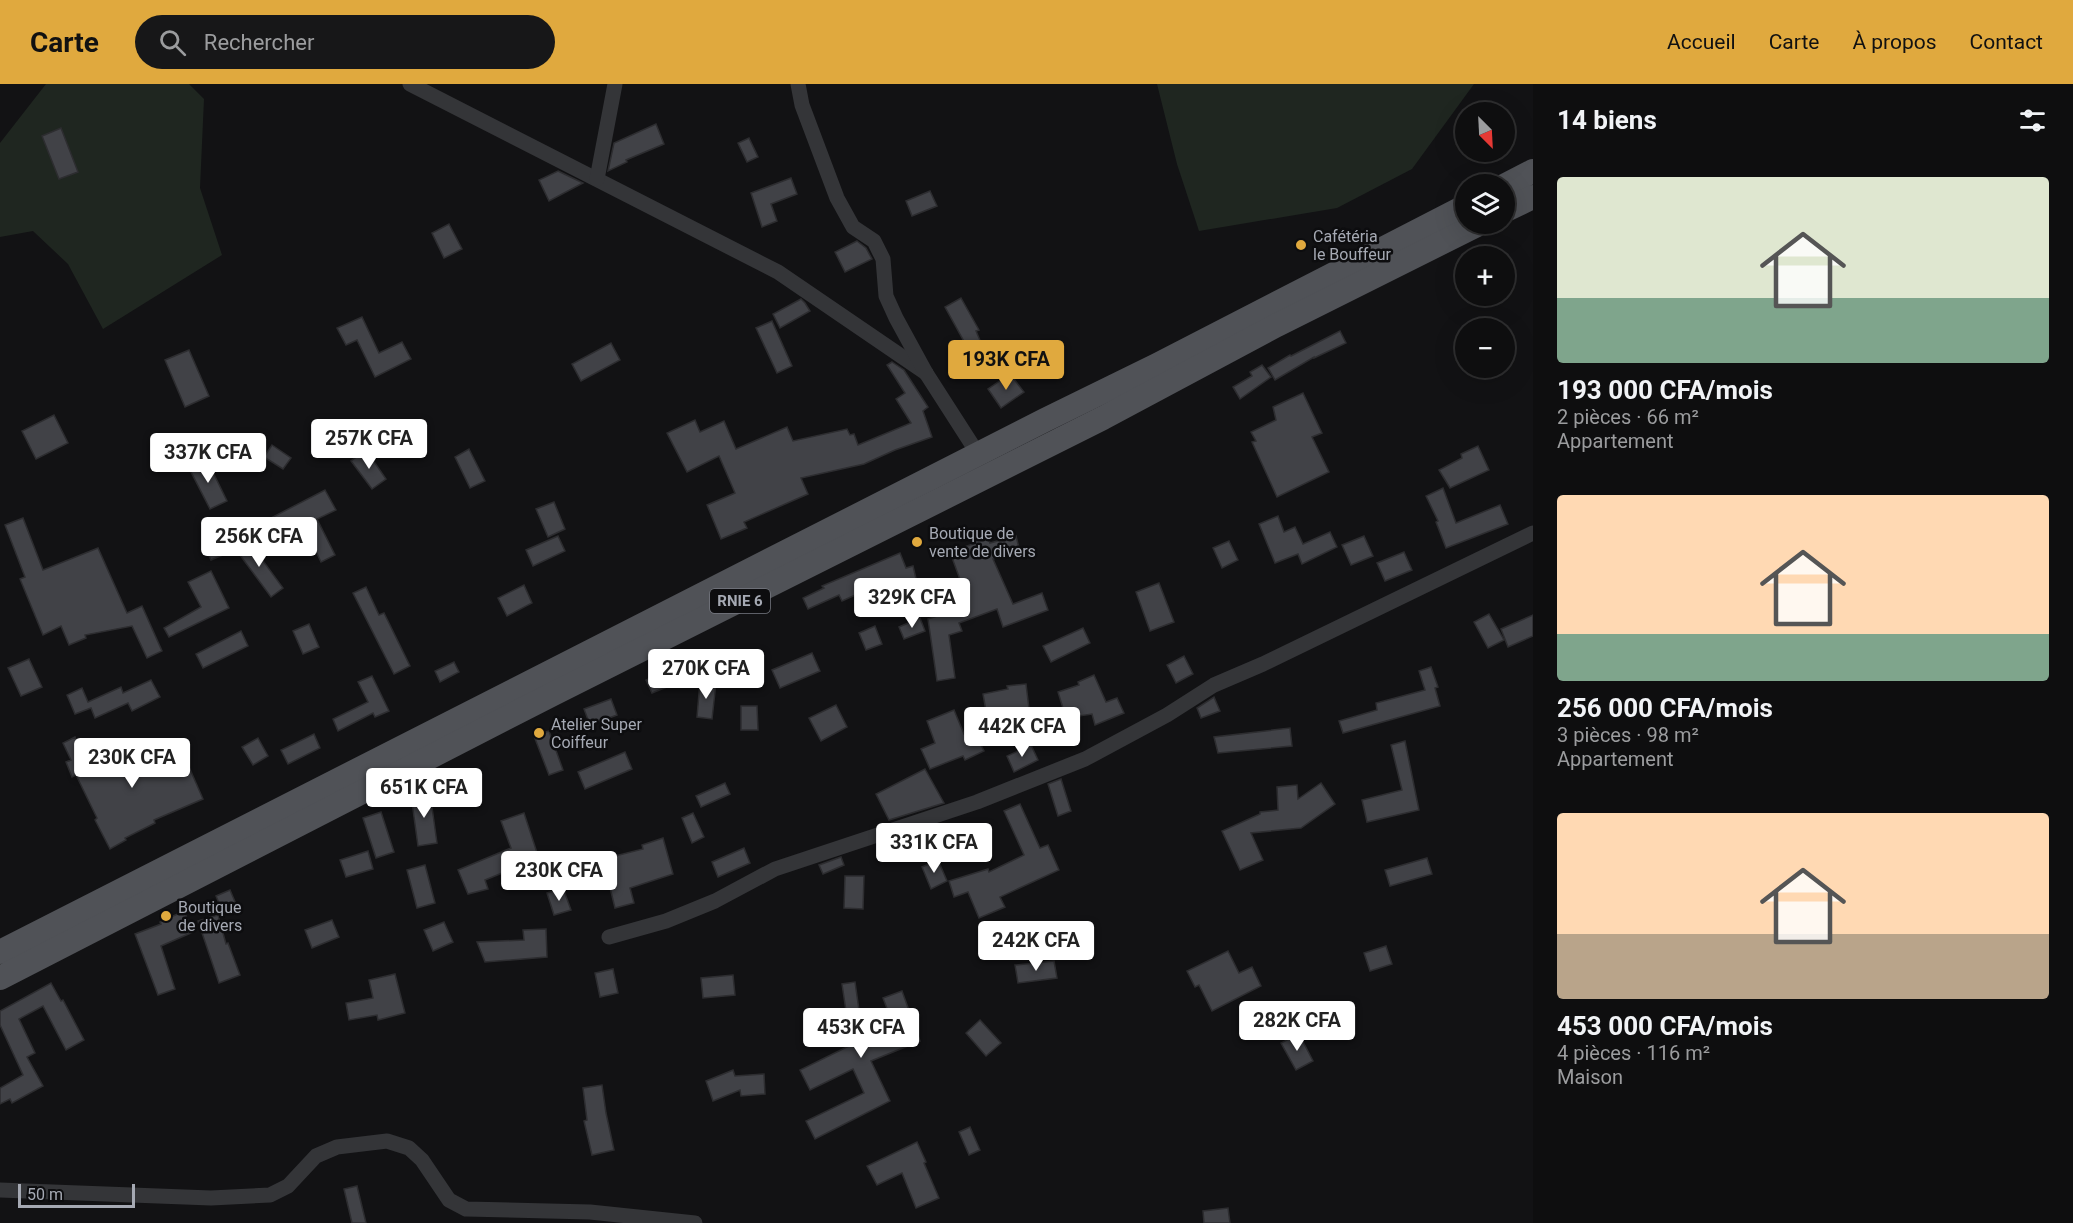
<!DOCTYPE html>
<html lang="fr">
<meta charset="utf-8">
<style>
body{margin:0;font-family:Roboto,sans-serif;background:#171718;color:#f1f3f6;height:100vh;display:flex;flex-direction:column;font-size:22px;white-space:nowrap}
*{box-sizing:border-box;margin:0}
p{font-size:20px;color:#9b9c9e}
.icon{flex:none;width:33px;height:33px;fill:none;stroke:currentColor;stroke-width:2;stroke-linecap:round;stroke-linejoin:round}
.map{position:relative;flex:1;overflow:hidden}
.sheet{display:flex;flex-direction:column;background:#0e0e0f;width:540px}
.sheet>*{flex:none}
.needle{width:39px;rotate:156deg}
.buttons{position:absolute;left:1455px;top:18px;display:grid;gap:12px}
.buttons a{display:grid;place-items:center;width:60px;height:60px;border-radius:50%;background:#0e0e0f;box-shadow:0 6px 24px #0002,0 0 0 2px #2e2e2f;font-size:30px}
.scale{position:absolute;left:18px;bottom:15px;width:117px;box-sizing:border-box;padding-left:6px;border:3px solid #a5a9b3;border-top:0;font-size:16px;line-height:21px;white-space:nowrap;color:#a5a9b3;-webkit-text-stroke:4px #0d0d0f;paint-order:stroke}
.price{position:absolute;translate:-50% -51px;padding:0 14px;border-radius:6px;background:#fff;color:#222;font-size:20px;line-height:39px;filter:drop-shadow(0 2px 3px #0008)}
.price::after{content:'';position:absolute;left:50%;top:36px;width:18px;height:14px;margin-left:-9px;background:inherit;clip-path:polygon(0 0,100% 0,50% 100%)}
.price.selected{background:#e0a93e;color:#111}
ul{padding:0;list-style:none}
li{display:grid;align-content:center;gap:12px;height:318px;padding:0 24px}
li span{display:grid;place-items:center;height:186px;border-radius:6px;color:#555}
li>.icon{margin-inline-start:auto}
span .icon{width:108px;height:108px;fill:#fffc;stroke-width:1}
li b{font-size:26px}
h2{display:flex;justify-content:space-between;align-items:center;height:72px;padding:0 24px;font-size:26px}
header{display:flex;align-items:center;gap:36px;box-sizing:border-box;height:84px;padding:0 30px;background:#e0a93e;color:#111}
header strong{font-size:28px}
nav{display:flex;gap:33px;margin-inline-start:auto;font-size:21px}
.search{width:420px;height:54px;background:#171718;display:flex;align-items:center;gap:15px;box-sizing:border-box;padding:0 21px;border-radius:33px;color:#9b9c9e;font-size:22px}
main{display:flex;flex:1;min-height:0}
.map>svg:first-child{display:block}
</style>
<header>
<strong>Carte</strong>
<div class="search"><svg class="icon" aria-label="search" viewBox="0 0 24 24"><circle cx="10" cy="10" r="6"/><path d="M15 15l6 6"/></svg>Rechercher</div>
<nav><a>Accueil</a><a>Carte</a><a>À propos</a><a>Contact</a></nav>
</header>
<main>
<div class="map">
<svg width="1533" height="1139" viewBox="0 0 1533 1139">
<rect width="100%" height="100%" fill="#121214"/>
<g fill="#1f2620">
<polygon points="46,0 189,0 204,15 200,104 222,171 103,245 68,180 33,147 0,153 0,59"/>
<polygon points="1157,0 1474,0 1412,85 1337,124 1199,147 1177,80"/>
</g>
<g fill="#414247" stroke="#2d2d30" stroke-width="1.5">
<polygon points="656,40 664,60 626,76 627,78 608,87 614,59"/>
<polygon points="61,44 78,88 59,95 42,52"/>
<polygon points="749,54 758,73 747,78 738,59"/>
<polygon points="558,87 583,99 549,117 539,96"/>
<polygon points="791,94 797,110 771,120 777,137 762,143 751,109"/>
<polygon points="930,107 937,122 912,132 906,117"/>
<polygon points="449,140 462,165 444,174 432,149"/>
<polygon points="857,157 866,164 872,175 845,188 835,168"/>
<polygon points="961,214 979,246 976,247 985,268 956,281 951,270 967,263 945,223"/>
<polygon points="801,215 805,219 810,227 780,244 773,230"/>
<polygon points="362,233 379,269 402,258 411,275 375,293 357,256 346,261 337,244"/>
<polygon points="772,237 792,282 777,289 756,244"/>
<polygon points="1340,247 1346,259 1314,274 1314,273 1275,296 1268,284 1290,271 1291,272"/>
<polygon points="611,259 620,276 581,297 572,280"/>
<polygon points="189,266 209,312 185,323 165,276"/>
<polygon points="892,278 904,286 928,323 923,327 932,353 895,366 864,380 801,394 808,410 744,438 747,444 721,455 707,421 735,409 719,372 687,388 667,349 695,336 700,348 724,337 736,365 787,343 793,357 847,345 850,351 854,350 858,361 911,339 896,315 905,309 887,281"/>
<polygon points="1262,281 1271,293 1240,315 1233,303 1252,292 1250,288"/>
<polygon points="1010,290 1024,308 1001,324 988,305"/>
<polygon points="1303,309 1322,349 1312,353 1329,388 1277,413 1252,358 1256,357 1251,348 1276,336 1273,323"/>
<polygon points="54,331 68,359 36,375 22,347"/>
<polygon points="272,361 291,374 283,385 264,373"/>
<polygon points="1478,362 1489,386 1450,404 1439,386 1462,374 1461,370"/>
<polygon points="469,365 485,397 470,404 455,373"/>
<polygon points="366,366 386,395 372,405 351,377"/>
<polygon points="207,376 227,417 210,425 189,384"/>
<polygon points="1443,404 1456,439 1500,421 1508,440 1446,464 1436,438 1438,437 1426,412"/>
<polygon points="325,406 336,426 317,435 335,471 321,478 304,442 279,454 269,435"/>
<polygon points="554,418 565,445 548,453 536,425"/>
<polygon points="1278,432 1284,448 1295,443 1303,460 1330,448 1337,463 1302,480 1298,470 1275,479 1259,440"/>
<polygon points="23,434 43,486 98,464 127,529 142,522 162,567 147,574 132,542 85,551 86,554 69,561 61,542 43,551 20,495 25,493 5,441"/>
<polygon points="986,447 990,459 1016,452 1020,468 993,475 1013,520 1042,509 1048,526 1003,543 997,525 959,539 962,547 949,551 955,594 937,597 928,535 959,525 955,516 966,512 950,468 973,460 971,453"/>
<polygon points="558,452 565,467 533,482 526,466"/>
<polygon points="1364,452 1373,472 1351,481 1342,461"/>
<polygon points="218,453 225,470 211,476 203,460"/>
<polygon points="247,455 283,504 271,513 234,463"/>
<polygon points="1229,457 1238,476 1222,484 1213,464"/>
<polygon points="1404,468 1412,486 1385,497 1377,479"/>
<polygon points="900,469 906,484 913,482 917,499 886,506 885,502 873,507 871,504 842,517 839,511 808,525 803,514 824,504 822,502"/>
<polygon points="211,487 229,524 169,553 164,544 201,523 188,498"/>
<polygon points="1159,499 1174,538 1150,547 1136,508"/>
<polygon points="524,501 532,519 507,532 498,514"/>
<polygon points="366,503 379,531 384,529 410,582 394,590 353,509"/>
<polygon points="1489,530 1504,556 1488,564 1474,538"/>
<polygon points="1533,531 1533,552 1508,563 1501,545"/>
<polygon points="920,534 925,547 904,555 899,543"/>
<polygon points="309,540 319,563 303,570 293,547"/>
<polygon points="875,542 882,560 866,566 859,549"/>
<polygon points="1083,544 1090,559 1051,578 1043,562"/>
<polygon points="241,547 248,562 203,584 196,570"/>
<polygon points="812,569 820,587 780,604 772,586"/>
<polygon points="1184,572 1193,590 1176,599 1167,581"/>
<polygon points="29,575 42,603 21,612 8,584"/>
<polygon points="454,578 459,588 440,598 435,587"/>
<polygon points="1431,583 1438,603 1435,604 1440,622 1343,649 1339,637 1377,626 1376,619 1425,606 1419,587"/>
<polygon points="668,586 674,600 652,609 646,596"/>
<polygon points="1094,591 1106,618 1117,614 1124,629 1095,641 1092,630 1066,634 1058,608 1079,601 1078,598"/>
<polygon points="372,592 389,627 375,633 373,629 338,647 333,635 368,618 358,598"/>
<polygon points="151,596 160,613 132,627 128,619 95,634 91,624 75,630 67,611 82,604 88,618 121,603 123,609"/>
<polygon points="700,597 716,599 712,635 697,633"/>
<polygon points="1026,600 1029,625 1005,629 1008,645 976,651 984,667 965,676 963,672 930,685 921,665 935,659 927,637 954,626 964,650 988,638 983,610 1008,605 1007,602"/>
<polygon points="1214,613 1220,627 1201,634 1197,624"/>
<polygon points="611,615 617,631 590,641 584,625"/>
<polygon points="836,621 847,643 821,657 809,634"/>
<polygon points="741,622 757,622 758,646 741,646"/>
<polygon points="1290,644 1292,662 1218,669 1214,653"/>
<polygon points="549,647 563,686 549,691 534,652"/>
<polygon points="314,650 320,664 288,680 281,666"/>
<polygon points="75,653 83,671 97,665 105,684 132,671 134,675 160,664 164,675 182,667 203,715 154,736 155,739 125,754 126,756 110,765 95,736 97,734 76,691 72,693 66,678 71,676 63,659"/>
<polygon points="258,654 268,672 253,681 242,663"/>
<polygon points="1405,657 1419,726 1367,738 1362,716 1402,706 1391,661"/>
<polygon points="1031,661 1038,676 1014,688 1007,672"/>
<polygon points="625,668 632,685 585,705 578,688"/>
<polygon points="925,685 944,719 889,736 876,710"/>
<polygon points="1061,695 1071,727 1058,732 1048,700"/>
<polygon points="725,699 730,710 701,723 696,712"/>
<polygon points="1321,699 1335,720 1301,744 1251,749 1263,776 1240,786 1222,747 1260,730 1260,728 1278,726 1277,703 1297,701 1298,715"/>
<polygon points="430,709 437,759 418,762 411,711"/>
<polygon points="1020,720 1040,764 1048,761 1059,786 1000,813 1005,823 979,834 968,808 954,813 949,797 988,785 989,788 1024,771 1004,727"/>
<polygon points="381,728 394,768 376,774 363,734"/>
<polygon points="524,729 543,787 521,795 517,783 485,796 488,805 468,810 458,786 511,764 501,737"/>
<polygon points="693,729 704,753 692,759 682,734"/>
<polygon points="663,754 673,790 630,804 634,819 615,824 603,775 643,765 642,761"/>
<polygon points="744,764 750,779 718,793 712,778"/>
<polygon points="368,767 373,785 346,793 340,776"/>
<polygon points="841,773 844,781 823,790 819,781"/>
<polygon points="1427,774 1432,790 1390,802 1385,786"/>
<polygon points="938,776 947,797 931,805 922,783"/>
<polygon points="425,781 435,819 417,824 407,786"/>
<polygon points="845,792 864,792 863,825 844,824"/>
<polygon points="563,804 571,826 554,831 547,809"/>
<polygon points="230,806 236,820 222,826 216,812"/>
<polygon points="184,827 193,848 161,862 175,905 158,911 135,850 161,840 160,838"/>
<polygon points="218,831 226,860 228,859 240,891 219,899 198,837"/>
<polygon points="332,836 339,853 312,864 305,846"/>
<polygon points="444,838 453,858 433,867 424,846"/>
<polygon points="546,845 547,873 485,878 477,858 524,856 523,846"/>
<polygon points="1386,862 1392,880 1370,887 1364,869"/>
<polygon points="1228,867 1239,889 1252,883 1261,902 1212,927 1199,901 1195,903 1187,887"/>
<polygon points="1054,877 1057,894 1018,899 1015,881"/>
<polygon points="613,885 618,909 600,913 595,889"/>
<polygon points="395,890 405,929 378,936 377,931 349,936 346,919 373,914 369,896"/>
<polygon points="733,891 735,911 703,914 701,894"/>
<polygon points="855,898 861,940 891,935 883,914 902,907 920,957 871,977 890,1017 815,1055 806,1037 864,1009 853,985 810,1006 800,986 851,961 842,900"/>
<polygon points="51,899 61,917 63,916 84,956 66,966 43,922 19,935 35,969 27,973 43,1002 12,1019 10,1015 0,1020 0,1004 23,991 0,941 0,927"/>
<polygon points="980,936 1001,959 986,972 966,949"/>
<polygon points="1299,950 1313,977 1296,986 1281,959"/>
<polygon points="733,986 735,992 764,990 765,1010 741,1012 740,1006 713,1017 706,997"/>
<polygon points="602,1001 606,1029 614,1066 592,1071 584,1037 587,1036 583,1004"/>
<polygon points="970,1043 980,1066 969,1071 959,1048"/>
<polygon points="917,1058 926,1078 924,1079 939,1114 916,1124 902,1089 877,1101 867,1082"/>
<polygon points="357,1102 366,1139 352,1139 344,1105"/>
<polygon points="1228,1124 1230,1139 1204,1139 1203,1127"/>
</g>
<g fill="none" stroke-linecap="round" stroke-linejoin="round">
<g stroke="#343538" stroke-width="15">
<polyline points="410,0 778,188 926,289"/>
<polyline points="798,0 802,21 837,114 853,143 874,157 883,175 886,212 896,234 926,289 978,370"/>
<polyline points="597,95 615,0"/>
<polyline points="609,853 666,837 715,817 775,785 977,718 1085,675 1167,631 1214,601 1263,580 1533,449"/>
<polyline points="0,1106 211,1114 270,1111 288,1102 316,1072 337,1063 387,1057 409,1064 422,1076 449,1116 466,1125 590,1128 695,1139"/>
</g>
<g stroke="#505257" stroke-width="24">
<polyline points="1504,102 1533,87"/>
<polyline points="1504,127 1533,113"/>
<polyline points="0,868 1045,336 1157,281 1466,122"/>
<polyline points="0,894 553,610 1103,334 1277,241 1479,140"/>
</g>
</g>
<g fill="#e0a93e" stroke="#0d0d0f" stroke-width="2">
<circle cx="1301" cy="161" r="6"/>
<circle cx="917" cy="458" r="6"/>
<circle cx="539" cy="649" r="6"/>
<circle cx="166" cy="832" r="6"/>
</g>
<g text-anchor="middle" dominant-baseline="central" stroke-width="5" stroke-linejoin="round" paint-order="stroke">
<rect fill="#0d0d0f" stroke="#777a82" stroke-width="1.5" x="710" y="505" width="60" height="24" rx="4.5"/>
<g font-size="15" font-weight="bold" fill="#a5a9b3">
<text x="740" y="517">RNIE 6</text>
</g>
<g font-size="16" fill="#a5a9b3" stroke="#0d0d0f" text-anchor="start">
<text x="1313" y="152">Cafétéria<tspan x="1313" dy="18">le Bouffeur</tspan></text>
<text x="929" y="449">Boutique de<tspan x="929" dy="18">vente de divers</tspan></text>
<text x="551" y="640">Atelier Super<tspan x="551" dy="18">Coiffeur</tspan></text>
<text x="178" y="823">Boutique<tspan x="178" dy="18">de divers</tspan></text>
</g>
</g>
</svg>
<div class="buttons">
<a><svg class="needle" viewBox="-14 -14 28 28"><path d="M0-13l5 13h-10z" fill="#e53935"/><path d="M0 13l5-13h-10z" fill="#9b9c9e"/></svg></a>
<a><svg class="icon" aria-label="layers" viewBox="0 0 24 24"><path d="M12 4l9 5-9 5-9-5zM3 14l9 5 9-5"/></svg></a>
<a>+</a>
<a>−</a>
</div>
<div class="scale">50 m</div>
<b class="price selected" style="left:1006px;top:307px">193K CFA</b>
<b class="price" style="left:369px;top:386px">257K CFA</b>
<b class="price" style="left:208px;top:400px">337K CFA</b>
<b class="price" style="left:259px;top:484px">256K CFA</b>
<b class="price" style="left:912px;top:545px">329K CFA</b>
<b class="price" style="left:706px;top:616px">270K CFA</b>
<b class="price" style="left:1022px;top:674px">442K CFA</b>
<b class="price" style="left:132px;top:705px">230K CFA</b>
<b class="price" style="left:424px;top:735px">651K CFA</b>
<b class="price" style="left:934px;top:790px">331K CFA</b>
<b class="price" style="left:559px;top:818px">230K CFA</b>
<b class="price" style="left:1036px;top:888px">242K CFA</b>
<b class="price" style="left:1297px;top:968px">282K CFA</b>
<b class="price" style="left:861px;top:975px">453K CFA</b>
</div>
<section class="sheet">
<h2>14 biens<svg class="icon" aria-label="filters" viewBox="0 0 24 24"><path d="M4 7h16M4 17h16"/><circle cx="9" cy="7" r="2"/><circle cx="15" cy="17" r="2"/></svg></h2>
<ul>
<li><span style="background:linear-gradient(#dfe7d0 65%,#7fa58c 0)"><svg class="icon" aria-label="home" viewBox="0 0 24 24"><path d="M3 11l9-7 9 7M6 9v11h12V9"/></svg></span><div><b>193 000 CFA/mois</b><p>2 pièces · 66 m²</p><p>Appartement</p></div></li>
<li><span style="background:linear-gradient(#ffd9b3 75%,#7fa58c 0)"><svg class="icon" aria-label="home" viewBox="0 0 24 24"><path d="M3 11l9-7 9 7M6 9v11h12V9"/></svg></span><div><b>256 000 CFA/mois</b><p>3 pièces · 98 m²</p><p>Appartement</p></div></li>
<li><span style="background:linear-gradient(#ffd9b3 65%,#b9a48a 0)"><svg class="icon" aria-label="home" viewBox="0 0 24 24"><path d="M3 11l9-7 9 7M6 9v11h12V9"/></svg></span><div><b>453 000 CFA/mois</b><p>4 pièces · 116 m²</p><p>Maison</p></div></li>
</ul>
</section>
</main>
